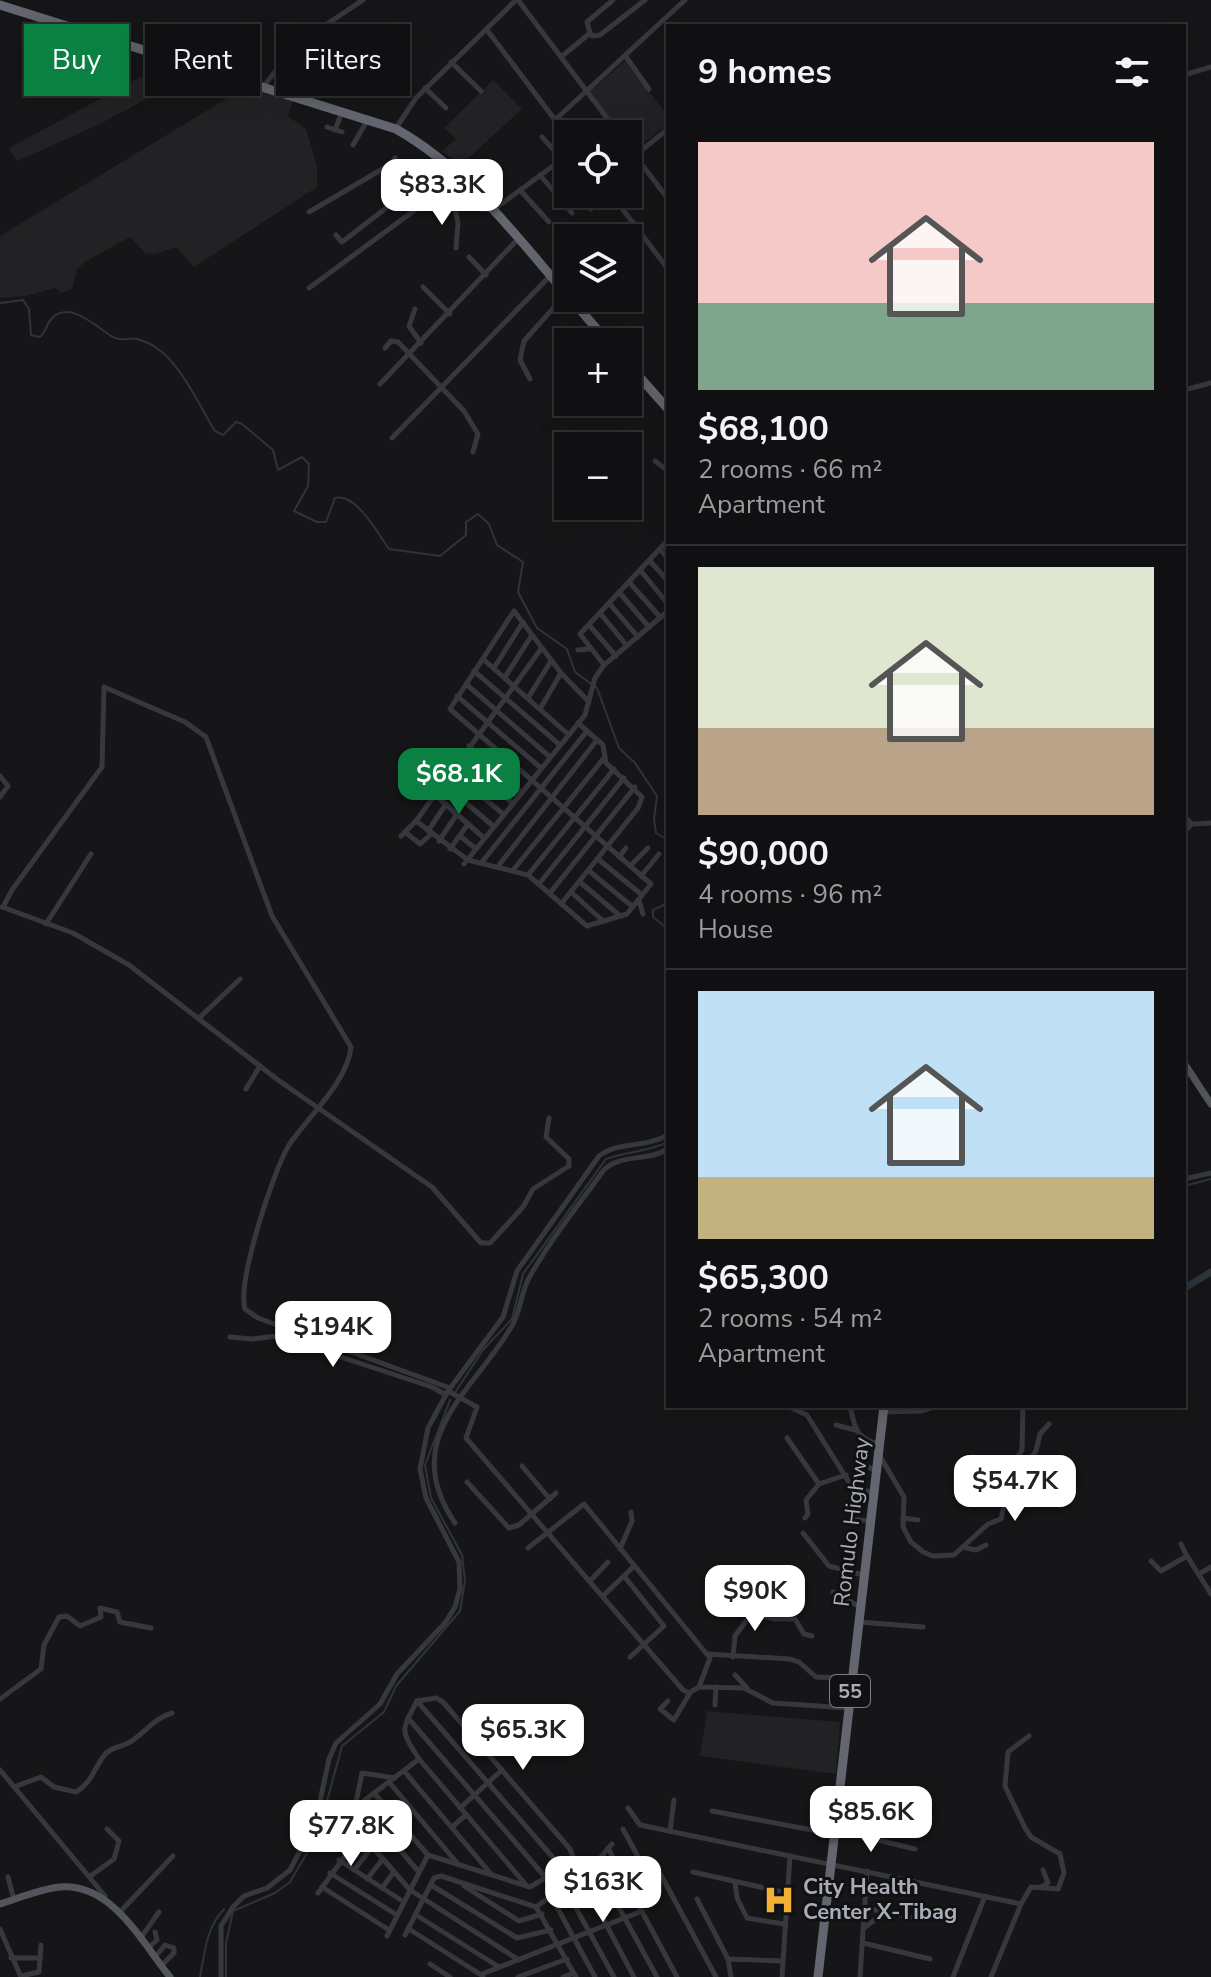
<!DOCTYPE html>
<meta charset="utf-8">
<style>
body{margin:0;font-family:"Nunito Sans",sans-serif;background:#19191b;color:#f1f3f6;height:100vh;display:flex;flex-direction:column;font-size:30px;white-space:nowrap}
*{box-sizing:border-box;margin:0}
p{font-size:26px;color:#9c9d9f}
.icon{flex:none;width:44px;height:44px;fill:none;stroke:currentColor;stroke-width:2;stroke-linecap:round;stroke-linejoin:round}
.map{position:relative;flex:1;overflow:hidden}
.side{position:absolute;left:666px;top:24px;width:520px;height:1384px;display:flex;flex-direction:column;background:#101012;border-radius:0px;box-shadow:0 4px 20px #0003,0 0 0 2px #303032}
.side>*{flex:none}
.banner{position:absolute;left:24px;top:24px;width:522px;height:72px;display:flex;gap:16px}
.tools{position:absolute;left:554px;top:120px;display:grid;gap:16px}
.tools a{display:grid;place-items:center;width:88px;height:88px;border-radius:0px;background:#101012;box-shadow:0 4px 20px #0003,0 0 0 2px #303032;font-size:40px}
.price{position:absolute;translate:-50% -68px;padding:0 18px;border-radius:16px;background:#fff;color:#222;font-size:26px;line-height:52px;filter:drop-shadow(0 2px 4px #0008)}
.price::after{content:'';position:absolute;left:50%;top:48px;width:24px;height:18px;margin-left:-12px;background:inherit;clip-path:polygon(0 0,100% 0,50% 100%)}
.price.active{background:#0b8043;color:#fff}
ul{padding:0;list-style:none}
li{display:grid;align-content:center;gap:16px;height:424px;padding:0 32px}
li+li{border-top:2px solid #303032}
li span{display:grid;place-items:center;height:248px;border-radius:0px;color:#555}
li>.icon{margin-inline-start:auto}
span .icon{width:144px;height:144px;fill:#fffc;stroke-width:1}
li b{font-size:34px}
h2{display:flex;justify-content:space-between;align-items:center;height:96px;padding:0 32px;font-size:34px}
.tag{padding:0 28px;border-radius:0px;background:#101012;box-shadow:0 4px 20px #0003,0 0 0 2px #303032;font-size:28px;line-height:72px}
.tag.active{background:#0b8043;color:#fff}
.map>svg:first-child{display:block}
</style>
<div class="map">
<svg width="1211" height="1977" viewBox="0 0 1211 1977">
<rect width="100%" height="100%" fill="#161618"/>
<g fill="#222225">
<polygon points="170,61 198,71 98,125 17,161 9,148"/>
<polygon points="625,61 668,116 668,124 635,150 628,141 628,134 623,134 589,92"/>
<polygon points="493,80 522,109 461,165 442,151 456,139 444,128"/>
<polygon points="249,85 294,99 288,116 306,129 317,167 317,187 194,267 176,247 155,254 145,253 130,237 85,262 77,269 72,289 61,293 55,288 26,296 0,298 0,236"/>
<polygon points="707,1711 840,1722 836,1774 700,1756"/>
</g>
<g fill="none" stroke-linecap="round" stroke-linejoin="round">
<g stroke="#2c353c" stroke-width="2">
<path d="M 0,303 L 23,300 L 29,309 L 31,335 L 40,337 C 46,332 45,328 49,322 C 67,296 97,328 113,337 C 121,342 129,337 137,339 C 176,348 196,401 215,431 L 223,435 L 236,422 L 242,424 L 273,450 L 278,470 L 302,457 L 309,464 L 308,486 L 294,511 L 317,522 L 326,522 L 335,498 C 356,492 378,534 389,549 L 440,556 L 466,535 L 466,522 L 478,514 L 489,524 L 497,545 L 523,562 L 518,592 L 537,628 L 567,649 L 575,672 L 597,688 L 619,748 L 635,763 L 657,796 L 654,819 L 656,833 L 668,840"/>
<polyline points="668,903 653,910 653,917 668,929"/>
<polyline points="1184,1186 1211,1179"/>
<path d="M 456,1391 L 483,1350 L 512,1319 L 523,1274 L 606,1159 C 627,1151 648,1152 668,1142"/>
<path d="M 200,1977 C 205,1952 206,1928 224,1909"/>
<polyline points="226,1977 226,1943 233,1911 275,1893 290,1882 318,1834 342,1746 384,1712 396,1686 460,1611 465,1581 462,1555 431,1498 425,1465 450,1400"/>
</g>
<polyline stroke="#2c353c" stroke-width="7" points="1184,1284 1188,1286 1211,1272"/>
<g stroke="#37383d" stroke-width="5">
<polyline points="518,0 619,134"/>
<polyline points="487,30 568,137"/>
<polyline points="590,33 592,36 600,35 645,0"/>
<polyline points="561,57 590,33 587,22 613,0"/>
<polyline points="626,57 649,89"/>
<polyline points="451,62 481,91"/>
<polyline points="1184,75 1211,67"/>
<polyline points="264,86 305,33 324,26 363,0"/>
<polyline points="425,88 446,108"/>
<polyline points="555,120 685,0"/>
<polyline points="327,127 342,132"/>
<polyline points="396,128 416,98 516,0"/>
<polyline points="335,130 342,112"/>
<polyline points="594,134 609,121"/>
<polyline points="542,137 562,159"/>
<polyline points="353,145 368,119"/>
<polyline points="628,146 668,199"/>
<polyline points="628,161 668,129"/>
<polyline points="555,164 568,181"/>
<polyline points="389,168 395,158"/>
<polyline points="540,175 572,213"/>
<polyline points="520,190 549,222"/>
<polyline points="579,194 591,209"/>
<polyline points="611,194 668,269"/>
<polyline points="454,204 458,223 456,248"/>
<polyline points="309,212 386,167 410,183 435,181 481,209 493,210 568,155"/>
<polyline points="336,235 342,242 416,185"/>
<polyline points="613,238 633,222"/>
<polyline points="469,257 486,275"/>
<polyline points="423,287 450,314"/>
<polyline points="309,288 434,196 454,204 466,201"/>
<polyline points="415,309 409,326 421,343"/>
<polyline points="385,348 391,341 398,342 464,411 478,434 473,452"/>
<polyline points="530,379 520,360 524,341 566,294"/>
<polyline points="380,384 518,239"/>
<polyline points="1184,390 1211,383"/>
<polyline points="392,438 550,276"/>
<polyline points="655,461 668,471"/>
<polyline points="660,549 668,559"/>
<polyline points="649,560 668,581"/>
<polyline points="640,570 668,604"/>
<polyline points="629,582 660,617"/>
<polyline points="619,592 649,627"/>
<polyline points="609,603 638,637"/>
<polyline points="600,613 627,646"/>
<polyline points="589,625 616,656"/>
<polyline points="578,650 589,649"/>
<polyline points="483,659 569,735"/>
<polyline points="604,665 580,634 668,540"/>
<polyline points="494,668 523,622"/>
<polyline points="474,671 560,745"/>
<polyline points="505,677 532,635"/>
<polyline points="466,684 550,757"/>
<polyline points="457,696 541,768"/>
<polyline points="528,698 551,661"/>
<polyline points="540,709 561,673"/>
<polyline points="469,746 521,792"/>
<polyline points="460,758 512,803"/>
<polyline points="451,770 503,814"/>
<polyline points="0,776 8,786 0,797"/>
<polyline points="443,783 493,826"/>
<polyline points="435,795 484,838"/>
<polyline points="1184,816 1192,824 1211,823"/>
<polyline points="416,821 468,860 528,875 587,926 627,914 651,884 450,709 514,611 561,673 589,702"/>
<polyline points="428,831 446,804"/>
<polyline points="405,832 420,844 430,835"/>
<polyline points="1184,832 1192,824"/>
<polyline points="401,836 416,821 541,649"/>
<polyline points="460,836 476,849"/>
<polyline points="439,841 457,814"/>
<polyline points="450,849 468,824"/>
<polyline points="619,857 626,848"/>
<polyline points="598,859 642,895"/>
<polyline points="482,862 587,731"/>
<polyline points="464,864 585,715 595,678 604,665 668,611"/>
<polyline points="499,865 597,740"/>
<polyline points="630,866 648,848"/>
<polyline points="514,869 604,758"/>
<polyline points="589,871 633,907"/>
<polyline points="528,875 614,769"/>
<polyline points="641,876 659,854"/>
<polyline points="580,882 619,915"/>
<polyline points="539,884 624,778"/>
<polyline points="571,892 603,921"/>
<polyline points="550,893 635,787"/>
<polyline points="639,901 643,914"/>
<polyline points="561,904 638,808 642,797 606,763 603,745 578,723"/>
<polyline points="2,907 73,933 129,965 278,1080 432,1187 481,1243 490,1243 523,1207 533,1189 569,1166 569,1159 546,1137 549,1118"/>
<path d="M 3,907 L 12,890 L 102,767 L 104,687 L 185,722 L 206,737 L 272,916 L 351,1047 C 348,1081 308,1117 289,1145 C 273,1171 237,1282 245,1309 L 258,1318 L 450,1388"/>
<polyline points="46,924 91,854"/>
<polyline points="199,1018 240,979"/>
<polyline points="246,1089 260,1066"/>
<polyline points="1184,1179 1211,1173"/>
<polyline points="230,1337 252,1339 277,1336 432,1387 446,1395"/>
<polyline points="448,1391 477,1407 466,1438 683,1690 689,1693 699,1687 744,1688 773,1703 848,1708"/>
<polyline points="787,1406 807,1415 852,1487 874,1493"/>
<path d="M 850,1406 C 855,1428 856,1439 879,1444"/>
<polyline points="884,1412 922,1411 937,1406"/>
<polyline points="836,1425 855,1430"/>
<polyline points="787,1438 819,1484 846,1475"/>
<polyline points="881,1458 904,1497 903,1527 911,1542 923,1552 933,1556 954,1555 988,1524 1001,1519 1013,1465 1022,1450 1023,1406"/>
<polyline points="860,1461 876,1472"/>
<polyline points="522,1466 550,1499"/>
<polyline points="467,1482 509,1528 519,1525 556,1493"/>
<polyline points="1009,1485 1036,1451 1040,1434 1049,1424"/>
<polyline points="805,1518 808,1514 806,1500 819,1484"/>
<polyline points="903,1518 918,1520"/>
<polyline points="850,1519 870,1521"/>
<path d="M 455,1523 C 397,1438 474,1392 513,1324 C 521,1309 521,1292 529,1278 C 550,1240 578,1206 603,1171 C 620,1153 647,1162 668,1149"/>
<polyline points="803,1533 829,1566 863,1575"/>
<polyline points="1181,1544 1187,1556"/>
<polyline points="528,1548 584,1504 710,1658 699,1687"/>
<polyline points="966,1548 976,1550 986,1545"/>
<polyline points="620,1549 632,1521 631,1512"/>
<polyline points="1151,1561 1161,1571 1187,1556 1211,1594"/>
<polyline points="1199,1574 1211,1567"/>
<polyline points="624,1576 664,1626 630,1657"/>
<polyline points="591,1580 608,1562"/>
<polyline points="833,1592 860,1607"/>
<polyline points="603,1596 633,1567"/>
<polyline points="752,1613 774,1619 795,1619 804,1634 812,1636"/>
<polyline points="859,1622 923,1627"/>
<polyline points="707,1654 790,1659 799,1662 816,1677 851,1678"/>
<polyline points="733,1657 735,1636 760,1602"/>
<polyline points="735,1675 747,1688"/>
<polyline points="0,1699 41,1669 44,1645 59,1617 67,1616 80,1626 101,1617 100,1608 117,1612 120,1622 151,1628"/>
<polyline points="417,1701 562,1868"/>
<polyline points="668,1701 660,1709 674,1720 690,1693"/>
<polyline points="715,1705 716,1687"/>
<polyline points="408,1718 546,1878"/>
<polyline points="419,1759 365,1800 349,1820 410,1890 519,1960"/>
<polyline points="0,1770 105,1896"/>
<polyline points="404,1771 491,1874"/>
<polyline points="389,1782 458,1864"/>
<path d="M 14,1787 L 41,1777 L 54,1787 L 76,1792 C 91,1783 93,1771 103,1757 C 111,1746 120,1748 130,1742 C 145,1733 154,1718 172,1713"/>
<polyline points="374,1793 428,1855 530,1887 575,1860"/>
<polyline points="361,1805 419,1872"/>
<polyline points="460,1808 502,1770"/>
<polyline points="628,1808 640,1825 1021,1904 1031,1887 1058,1889 1064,1873 1060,1854 1031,1837 1025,1828 1005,1786 1008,1752 1029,1736"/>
<polyline points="837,1808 892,1826 904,1820 918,1823"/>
<polyline points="712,1811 833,1834"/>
<polyline points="354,1812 362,1773 395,1778"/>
<polyline points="452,1827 466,1815"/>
<polyline points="623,1829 649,1877 661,1875 716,1977"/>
<polyline points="835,1830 915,1849"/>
<polyline points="670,1831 674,1800"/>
<polyline points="608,1848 677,1977"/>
<polyline points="339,1860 404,1902"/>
<polyline points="595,1864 657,1977"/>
<polyline points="354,1870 372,1847"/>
<polyline points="693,1872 787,1893"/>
<polyline points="330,1873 397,1915"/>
<polyline points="8,1877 14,1900"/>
<polyline points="89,1877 114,1859 119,1841 107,1829"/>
<polyline points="367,1879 382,1860"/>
<polyline points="735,1882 737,1898 747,1918 784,1924"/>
<polyline points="431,1885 517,1938 551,1930"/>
<polyline points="464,1886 519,1921 542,1914"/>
<path d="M 527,1886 L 419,1759 C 400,1729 401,1732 417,1701 L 436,1698 L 443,1702 L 570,1849 L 580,1875 L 634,1977"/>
<polyline points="564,1886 614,1977"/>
<polyline points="322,1887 389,1930"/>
<polyline points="1041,1887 1048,1883 1043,1870"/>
<polyline points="382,1888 393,1873"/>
<polyline points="318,1893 361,1834"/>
<polyline points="551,1896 595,1977"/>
<polyline points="697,1899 728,1959 782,1961"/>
<polyline points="536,1907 595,1864 612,1844"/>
<polyline points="865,1908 911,1917"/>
<polyline points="119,1913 173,1856"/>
<polyline points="416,1915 499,1967"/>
<polyline points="864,1928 885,1912"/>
<polyline points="0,1929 21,1977"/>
<polyline points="409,1929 483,1976"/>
<polyline points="405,1935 434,1878 441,1876 536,1907 576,1977"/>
<polyline points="387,1936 428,1855"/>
<polyline points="140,1939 159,1912"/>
<polyline points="863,1943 930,1959"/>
<polyline points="148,1948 157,1940 155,1932"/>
<polyline points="155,1957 165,1945 174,1948 174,1953 161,1966"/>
<polyline points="11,1958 40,1958"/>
<polyline points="728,1959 731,1977"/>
<polyline points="430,1964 450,1977"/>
<polyline points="482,1974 642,1911"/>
<polyline points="21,1976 39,1972 41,1945"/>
<path d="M 221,1977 L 221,1926 L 233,1907 L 244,1896 L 267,1888 L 290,1870 L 316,1820 L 329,1759 L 336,1743 L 380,1704 L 397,1674 L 445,1623 L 455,1607 L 460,1589 L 459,1562 L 426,1498 L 420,1469 L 428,1428 L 448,1391 L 503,1317 L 517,1271 L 599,1156 C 619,1141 646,1148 668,1135"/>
<polyline points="518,1977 567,1959"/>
<polyline points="563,1977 574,1973"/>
<polyline points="782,1977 790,1856"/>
<polyline points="860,1977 867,1871"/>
<polyline points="953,1977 985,1896"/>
<polyline points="991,1977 1021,1904"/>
</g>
<g stroke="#53555c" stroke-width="7">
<polyline points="1184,1063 1211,1104"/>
<path d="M 0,1904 C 19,1898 40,1889 60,1887 C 112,1883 141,1941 170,1977"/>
</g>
<g stroke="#63666e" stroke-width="9">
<path d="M 0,5 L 396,129 C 467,169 515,235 568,296"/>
<polyline points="570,298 608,342"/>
<polyline points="628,364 668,409"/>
<polyline points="818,1977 884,1406"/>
</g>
</g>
<defs>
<symbol id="hospital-bare" viewBox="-9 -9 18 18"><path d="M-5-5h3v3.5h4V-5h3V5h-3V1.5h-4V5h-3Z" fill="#f2b134" stroke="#111113" stroke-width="2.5" paint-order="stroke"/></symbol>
</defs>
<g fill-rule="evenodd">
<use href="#hospital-bare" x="757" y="1878" width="44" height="44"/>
</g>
<g text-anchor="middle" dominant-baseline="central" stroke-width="6" stroke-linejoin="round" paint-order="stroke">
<rect fill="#111113" stroke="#7b7e86" stroke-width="2" x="830" y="1675" width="40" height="32" rx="6"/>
<g font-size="20" font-weight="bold" fill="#a8adb8">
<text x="850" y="1691">55</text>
</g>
<g font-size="22" fill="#a8adb8" stroke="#111113">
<text transform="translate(852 1522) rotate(-83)">Romulo Highway</text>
</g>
<g font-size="22" font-weight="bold" fill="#a8adb8" stroke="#111113" text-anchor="start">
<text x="803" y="1887">City Health<tspan x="803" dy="25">Center X-Tibag</tspan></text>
</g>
</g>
</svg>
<div class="tools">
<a><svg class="icon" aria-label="locate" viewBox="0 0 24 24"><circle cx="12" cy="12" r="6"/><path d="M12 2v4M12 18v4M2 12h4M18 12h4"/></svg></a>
<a><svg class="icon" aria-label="layers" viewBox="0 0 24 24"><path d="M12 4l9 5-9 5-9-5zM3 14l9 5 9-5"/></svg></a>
<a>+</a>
<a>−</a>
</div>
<b class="price" style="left:442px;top:227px">$83.3K</b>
<b class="price active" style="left:459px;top:816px">$68.1K</b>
<b class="price" style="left:333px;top:1369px">$194K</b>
<b class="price" style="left:1015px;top:1523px">$54.7K</b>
<b class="price" style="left:755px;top:1633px">$90K</b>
<b class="price" style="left:523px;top:1772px">$65.3K</b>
<b class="price" style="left:871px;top:1854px">$85.6K</b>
<b class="price" style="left:351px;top:1868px">$77.8K</b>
<b class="price" style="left:603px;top:1924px">$163K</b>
<div class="banner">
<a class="tag active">Buy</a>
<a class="tag">Rent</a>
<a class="tag">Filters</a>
</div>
<section class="side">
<h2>9 homes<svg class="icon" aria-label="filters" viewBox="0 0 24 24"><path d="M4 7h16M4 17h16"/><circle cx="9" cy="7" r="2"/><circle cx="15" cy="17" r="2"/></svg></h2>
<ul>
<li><span style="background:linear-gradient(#f6c9c9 65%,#7fa58c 0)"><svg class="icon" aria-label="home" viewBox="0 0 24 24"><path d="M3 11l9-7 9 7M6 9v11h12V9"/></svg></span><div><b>$68,100</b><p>2 rooms · 66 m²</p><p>Apartment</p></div></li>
<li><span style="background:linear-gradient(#dfe7d0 65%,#b9a48a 0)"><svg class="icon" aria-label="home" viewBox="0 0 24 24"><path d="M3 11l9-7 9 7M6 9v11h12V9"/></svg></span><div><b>$90,000</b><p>4 rooms · 96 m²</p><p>House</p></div></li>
<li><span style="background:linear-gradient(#bfe0f5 75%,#c2b280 0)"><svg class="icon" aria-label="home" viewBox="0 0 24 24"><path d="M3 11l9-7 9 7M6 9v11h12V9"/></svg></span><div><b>$65,300</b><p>2 rooms · 54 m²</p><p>Apartment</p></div></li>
</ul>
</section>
</div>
